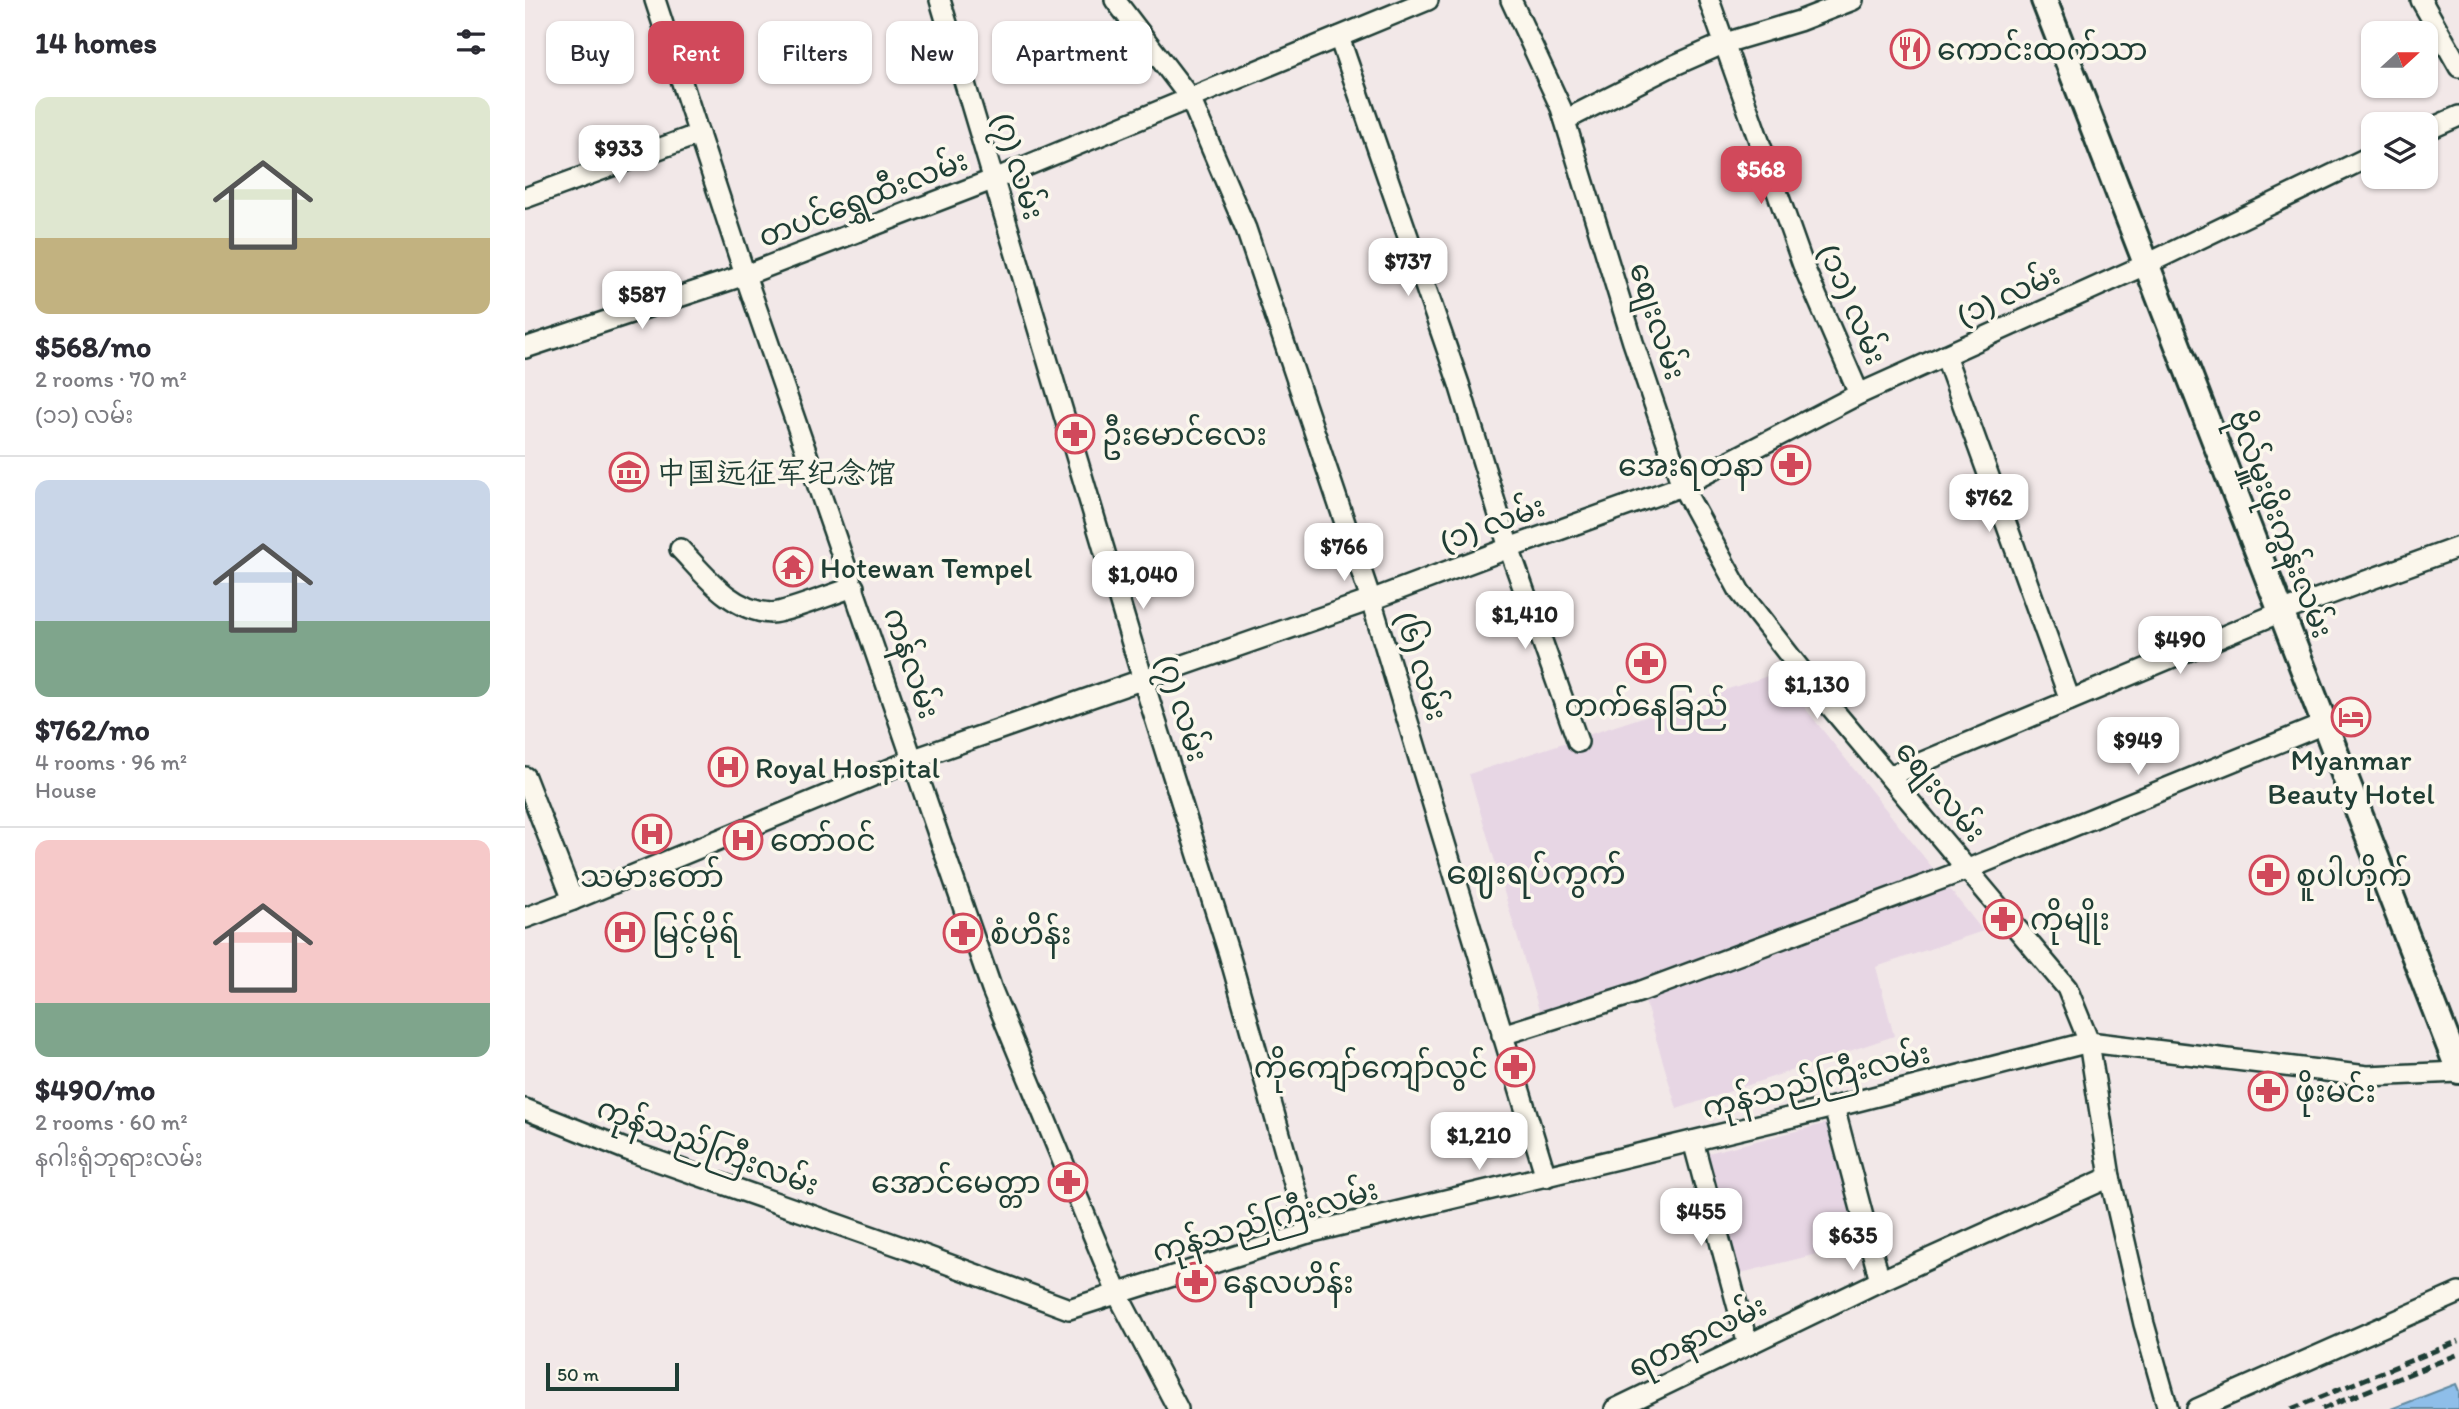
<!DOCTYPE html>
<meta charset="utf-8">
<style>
body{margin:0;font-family:Itim,"LXGW WenKai TC","Noto Sans Myanmar",sans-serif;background:#f7f7f7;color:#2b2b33;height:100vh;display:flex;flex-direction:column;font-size:26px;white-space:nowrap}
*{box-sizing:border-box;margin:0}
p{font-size:23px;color:#7c7c81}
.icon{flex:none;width:38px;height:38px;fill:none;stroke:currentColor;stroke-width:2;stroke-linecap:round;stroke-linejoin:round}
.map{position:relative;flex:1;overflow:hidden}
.details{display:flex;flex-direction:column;background:#fff;width:525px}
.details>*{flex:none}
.banner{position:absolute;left:21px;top:21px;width:665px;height:63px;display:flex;gap:14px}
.needle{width:46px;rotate:69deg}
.controls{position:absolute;left:1836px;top:21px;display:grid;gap:14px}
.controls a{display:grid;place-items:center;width:77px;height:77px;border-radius:14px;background:#fff;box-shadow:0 2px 5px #0004;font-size:35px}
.scale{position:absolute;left:21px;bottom:18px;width:133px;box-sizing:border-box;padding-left:7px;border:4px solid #1f3d34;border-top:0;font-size:19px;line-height:24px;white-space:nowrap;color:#1f3d34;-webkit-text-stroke:5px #fbf7ec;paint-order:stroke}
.price{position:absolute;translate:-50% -60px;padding:0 16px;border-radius:14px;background:#fff;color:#222;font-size:23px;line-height:46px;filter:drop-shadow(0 2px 4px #0008)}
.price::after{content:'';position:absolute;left:50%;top:42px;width:21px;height:16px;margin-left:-10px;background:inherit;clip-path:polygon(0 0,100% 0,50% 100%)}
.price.selected{background:#d1495b;color:#fff}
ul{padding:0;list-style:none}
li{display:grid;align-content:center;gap:14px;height:371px;padding:0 35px}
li+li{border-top:2px solid #e1e1e2}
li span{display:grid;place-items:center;height:217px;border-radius:14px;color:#555}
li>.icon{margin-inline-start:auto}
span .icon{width:126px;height:126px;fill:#fffc;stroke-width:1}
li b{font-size:30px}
h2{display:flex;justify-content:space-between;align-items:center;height:84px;padding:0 35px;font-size:30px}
.chip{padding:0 24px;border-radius:14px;background:#fff;box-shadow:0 2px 5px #0004;font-size:24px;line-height:63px}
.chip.selected{background:#d1495b;color:#fff}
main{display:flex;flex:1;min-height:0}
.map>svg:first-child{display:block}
</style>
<main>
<section class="details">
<h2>14 homes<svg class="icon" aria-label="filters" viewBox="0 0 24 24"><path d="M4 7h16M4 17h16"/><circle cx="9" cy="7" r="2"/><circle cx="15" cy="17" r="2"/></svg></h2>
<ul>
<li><span style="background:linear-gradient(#dfe7d0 65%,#c2b280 0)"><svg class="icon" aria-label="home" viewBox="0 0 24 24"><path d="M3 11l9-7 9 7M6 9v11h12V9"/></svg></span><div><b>$568/mo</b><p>2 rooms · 70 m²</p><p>(၁၁) လမ်း</p></div></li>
<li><span style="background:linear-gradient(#c9d6e8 65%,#7fa58c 0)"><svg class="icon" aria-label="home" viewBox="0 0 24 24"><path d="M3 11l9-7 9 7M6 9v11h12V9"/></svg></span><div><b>$762/mo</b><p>4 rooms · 96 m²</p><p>House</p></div></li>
<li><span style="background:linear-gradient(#f6c9c9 75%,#7fa58c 0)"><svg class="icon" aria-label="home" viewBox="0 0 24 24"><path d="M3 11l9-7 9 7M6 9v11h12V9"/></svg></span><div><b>$490/mo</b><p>2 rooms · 60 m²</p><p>နဂါးရုံဘုရားလမ်း</p></div></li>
</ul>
</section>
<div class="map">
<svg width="1934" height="1409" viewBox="0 0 1934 1409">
<rect width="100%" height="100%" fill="#f2e8e8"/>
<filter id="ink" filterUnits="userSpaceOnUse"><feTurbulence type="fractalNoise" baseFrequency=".0143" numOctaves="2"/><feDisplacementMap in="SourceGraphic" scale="14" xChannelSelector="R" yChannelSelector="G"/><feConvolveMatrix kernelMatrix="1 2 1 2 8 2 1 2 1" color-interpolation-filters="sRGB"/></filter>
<g filter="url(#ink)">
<g fill="#e7d6e4">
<polygon points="1252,673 1458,931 1351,967 1369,1036 1152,1109 1119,998 1020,1030 944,774"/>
<polygon points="1303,1123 1332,1244 1208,1275 1179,1154"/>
</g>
<polygon fill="#8ebee9" stroke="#628aa1" stroke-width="2" points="1931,1384 1934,1391 1934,1409 1866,1409"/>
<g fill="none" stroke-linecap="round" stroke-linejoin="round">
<defs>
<g id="minor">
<polyline points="130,0 220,275 467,990 593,1295 653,1409"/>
<polyline points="415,0 618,680 704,954 783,1233"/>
<polyline points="590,0 665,98 721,229 846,600 1021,1177"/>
<polyline points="986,0 1036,108 1108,342 1157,486 1215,592 1293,692 1542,988 1564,1042 1585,1177 1619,1324 1643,1409"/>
<polyline points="1184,0 1278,265 1334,394"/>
<polyline points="1896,0 1934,67"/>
<polyline points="814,37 934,384 984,548 1053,742"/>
<polyline points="1040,120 1143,68 1200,43 1274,21 1328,0"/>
<polyline points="1900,131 1934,116"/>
<polyline points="0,198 174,134"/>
<polyline points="0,348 220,275 467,180 903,0"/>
<polyline points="1420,355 1545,700"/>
<path d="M 155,549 C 180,575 206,611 246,613 C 260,613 312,592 329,587"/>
<polyline points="1364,776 1756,612 1934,547"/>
<polyline points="0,777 48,900 389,759 846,600 984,548 1157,486 1334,394 1622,264 1848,155"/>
<polyline points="0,918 48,900"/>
<polyline points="977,1035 1114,992 1443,869 1799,724"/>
<polyline points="1309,1107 1355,1281"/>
<polyline points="0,1109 110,1153 377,1247 544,1309 783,1233 1309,1107 1564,1042 1842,1076 1934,1072"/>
<polyline points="1168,1141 1223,1345"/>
<polyline points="1090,1409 1355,1281 1585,1177"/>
<polyline points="1672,1409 1934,1293"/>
</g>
<polyline id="tertiary" points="1519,0 1934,1071"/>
</defs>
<use href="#minor" stroke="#1f3d34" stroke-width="24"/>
<use href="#tertiary" stroke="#1f3d34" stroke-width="30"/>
<use href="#minor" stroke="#fbf7ec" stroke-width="19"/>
<use href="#tertiary" stroke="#fbf7ec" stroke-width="24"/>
<g stroke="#1f3d34" stroke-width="5" stroke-dasharray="10 5" stroke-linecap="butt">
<polyline points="1766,1409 1934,1341"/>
<polyline points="1797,1409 1934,1354"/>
</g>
</g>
</g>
<defs>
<symbol id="restaurant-ring" viewBox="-11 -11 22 22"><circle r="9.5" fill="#fbf7ec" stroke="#d1495b" stroke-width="1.5"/><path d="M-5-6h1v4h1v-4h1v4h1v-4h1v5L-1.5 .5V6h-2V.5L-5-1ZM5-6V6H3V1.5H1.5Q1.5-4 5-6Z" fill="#d1495b"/></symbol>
<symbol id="pharmacy-ring" viewBox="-11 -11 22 22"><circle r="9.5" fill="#fbf7ec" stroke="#d1495b" stroke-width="1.5"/><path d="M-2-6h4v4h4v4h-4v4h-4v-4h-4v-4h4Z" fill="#d1495b"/></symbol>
<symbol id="museum-ring" viewBox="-11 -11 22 22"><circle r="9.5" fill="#fbf7ec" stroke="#d1495b" stroke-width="1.5"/><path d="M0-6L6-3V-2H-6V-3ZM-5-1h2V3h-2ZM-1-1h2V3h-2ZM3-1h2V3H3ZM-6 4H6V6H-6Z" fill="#d1495b"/></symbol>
<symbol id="temple-ring" viewBox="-11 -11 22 22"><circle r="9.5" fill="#fbf7ec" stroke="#d1495b" stroke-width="1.5"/><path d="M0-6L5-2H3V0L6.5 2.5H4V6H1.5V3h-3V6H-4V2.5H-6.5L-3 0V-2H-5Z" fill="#d1495b"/></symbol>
<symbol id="hotel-ring" viewBox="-11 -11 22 22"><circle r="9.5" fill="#fbf7ec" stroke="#d1495b" stroke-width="1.5"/><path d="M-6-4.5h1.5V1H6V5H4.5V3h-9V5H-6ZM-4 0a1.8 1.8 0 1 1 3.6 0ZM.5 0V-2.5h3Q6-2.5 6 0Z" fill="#d1495b"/></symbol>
<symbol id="hospital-ring" viewBox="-11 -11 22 22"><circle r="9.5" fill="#fbf7ec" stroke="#d1495b" stroke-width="1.5"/><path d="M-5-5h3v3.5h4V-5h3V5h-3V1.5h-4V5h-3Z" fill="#d1495b"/></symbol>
</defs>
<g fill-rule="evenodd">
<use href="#restaurant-ring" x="1363" y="27" width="44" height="44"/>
<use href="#pharmacy-ring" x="528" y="412" width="44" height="44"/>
<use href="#pharmacy-ring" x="1244" y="443" width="44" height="44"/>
<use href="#museum-ring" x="82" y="450" width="44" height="44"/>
<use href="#temple-ring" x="246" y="545" width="44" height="44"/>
<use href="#pharmacy-ring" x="1099" y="641" width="44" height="44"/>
<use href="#hotel-ring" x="1804" y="695" width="44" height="44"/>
<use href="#hospital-ring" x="181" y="745" width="44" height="44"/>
<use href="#hospital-ring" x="105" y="812" width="44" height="44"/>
<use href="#hospital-ring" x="196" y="818" width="44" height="44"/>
<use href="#pharmacy-ring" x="1722" y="853" width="44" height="44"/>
<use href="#pharmacy-ring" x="1456" y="897" width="44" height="44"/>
<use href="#hospital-ring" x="78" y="910" width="44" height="44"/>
<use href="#pharmacy-ring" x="416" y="911" width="44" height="44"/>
<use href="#pharmacy-ring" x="968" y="1045" width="44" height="44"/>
<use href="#pharmacy-ring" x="1721" y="1069" width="44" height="44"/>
<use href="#pharmacy-ring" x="521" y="1160" width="44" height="44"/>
<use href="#pharmacy-ring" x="649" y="1260" width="44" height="44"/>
</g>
<g text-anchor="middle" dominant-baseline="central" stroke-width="7" stroke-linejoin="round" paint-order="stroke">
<g font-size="30" fill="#1f3d34" stroke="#fbf7ec" text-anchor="start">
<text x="1412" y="49">ကောင်းထက်သာ</text>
<text x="577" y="434">ဦးမောင်လေး</text>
<text x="1239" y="465" text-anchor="end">အေးရတနာ</text>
<text x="131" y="472">中国远征军纪念馆</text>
<text x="295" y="567">Hotewan Tempel</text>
<text x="1121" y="705" text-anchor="middle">တက်နေခြည်</text>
<text x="1826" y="759" text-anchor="middle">Myanmar<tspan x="1826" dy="34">Beauty Hotel</tspan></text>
<text x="230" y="767">Royal Hospital</text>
<text x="245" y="840">တော်ဝင်</text>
<text x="1771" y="875">စူပါဟိုက်</text>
<text x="127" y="876" text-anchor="middle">သမားတော်</text>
<text x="1505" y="919">ကိုမျိုး</text>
<text x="127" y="932">မြင့်မိုရ်</text>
<text x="465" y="933">စံဟိန်း</text>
<text x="963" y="1067" text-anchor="end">ကိုကျော်ကျော်လွင်</text>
<text x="1770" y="1091">ဖိုးမင်း</text>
<text x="516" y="1182" text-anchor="end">အောင်မေတ္တာ</text>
<text x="698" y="1282">နေလဟိန်း</text>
</g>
<g font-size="30" fill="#1f3d34" stroke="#fbf7ec">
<text transform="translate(494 166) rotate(73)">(၇) လမ်း</text>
<text transform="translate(338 198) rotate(-21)">တပင်ရွှေထီးလမ်း</text>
<text transform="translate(1483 294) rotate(-24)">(၁) လမ်း</text>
<text transform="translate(1328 304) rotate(67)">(၁၁) လမ်း</text>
<text transform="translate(1133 321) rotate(72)">စျေးလမ်း</text>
<text transform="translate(967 523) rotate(-20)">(၁) လမ်း</text>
<text transform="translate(1756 524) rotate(69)">ဗိုလ်မှူးဖိုးကွန်းလမ်း</text>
<text transform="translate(387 663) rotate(71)">ကန်လမ်း</text>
<text transform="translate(897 666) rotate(73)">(၆) လမ်း</text>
<text transform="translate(658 708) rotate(73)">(၇) လမ်း</text>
<text transform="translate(1416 791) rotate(50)">စျေးလမ်း</text>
<text transform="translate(1291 1080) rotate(-14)">ကုန်သည်ကြီးလမ်း</text>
<text transform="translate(183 1146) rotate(20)">ကုန်သည်ကြီးလမ်း</text>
<text transform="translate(740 1220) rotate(-16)">ကုန်သည်ကြီးလမ်း</text>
<text transform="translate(1172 1336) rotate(-26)">ရတနာလမ်း</text>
</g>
<g font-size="33" fill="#1f3d34" stroke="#fbf7ec">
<text x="1011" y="872">ဈေးရပ်ကွက်</text>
</g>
</g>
</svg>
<div class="controls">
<a><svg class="needle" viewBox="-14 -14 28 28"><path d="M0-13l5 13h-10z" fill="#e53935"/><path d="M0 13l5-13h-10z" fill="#7c7c81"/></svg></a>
<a><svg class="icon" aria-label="layers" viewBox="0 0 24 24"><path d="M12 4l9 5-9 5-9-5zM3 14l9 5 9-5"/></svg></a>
</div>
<div class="scale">50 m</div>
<b class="price" style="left:94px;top:185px">$933</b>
<b class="price selected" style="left:1236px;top:206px">$568</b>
<b class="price" style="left:883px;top:298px">$737</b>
<b class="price" style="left:117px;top:331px">$587</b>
<b class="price" style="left:1464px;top:534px">$762</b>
<b class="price" style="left:819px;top:583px">$766</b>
<b class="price" style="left:618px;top:611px">$1,040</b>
<b class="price" style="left:1000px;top:651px">$1,410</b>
<b class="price" style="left:1655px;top:676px">$490</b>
<b class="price" style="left:1292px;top:721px">$1,130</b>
<b class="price" style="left:1613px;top:777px">$949</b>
<b class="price" style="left:954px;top:1172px">$1,210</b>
<b class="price" style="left:1176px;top:1248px">$455</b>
<b class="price" style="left:1328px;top:1272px">$635</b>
<div class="banner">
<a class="chip">Buy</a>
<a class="chip selected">Rent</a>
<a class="chip">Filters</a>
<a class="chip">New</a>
<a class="chip">Apartment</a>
</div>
</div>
</main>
